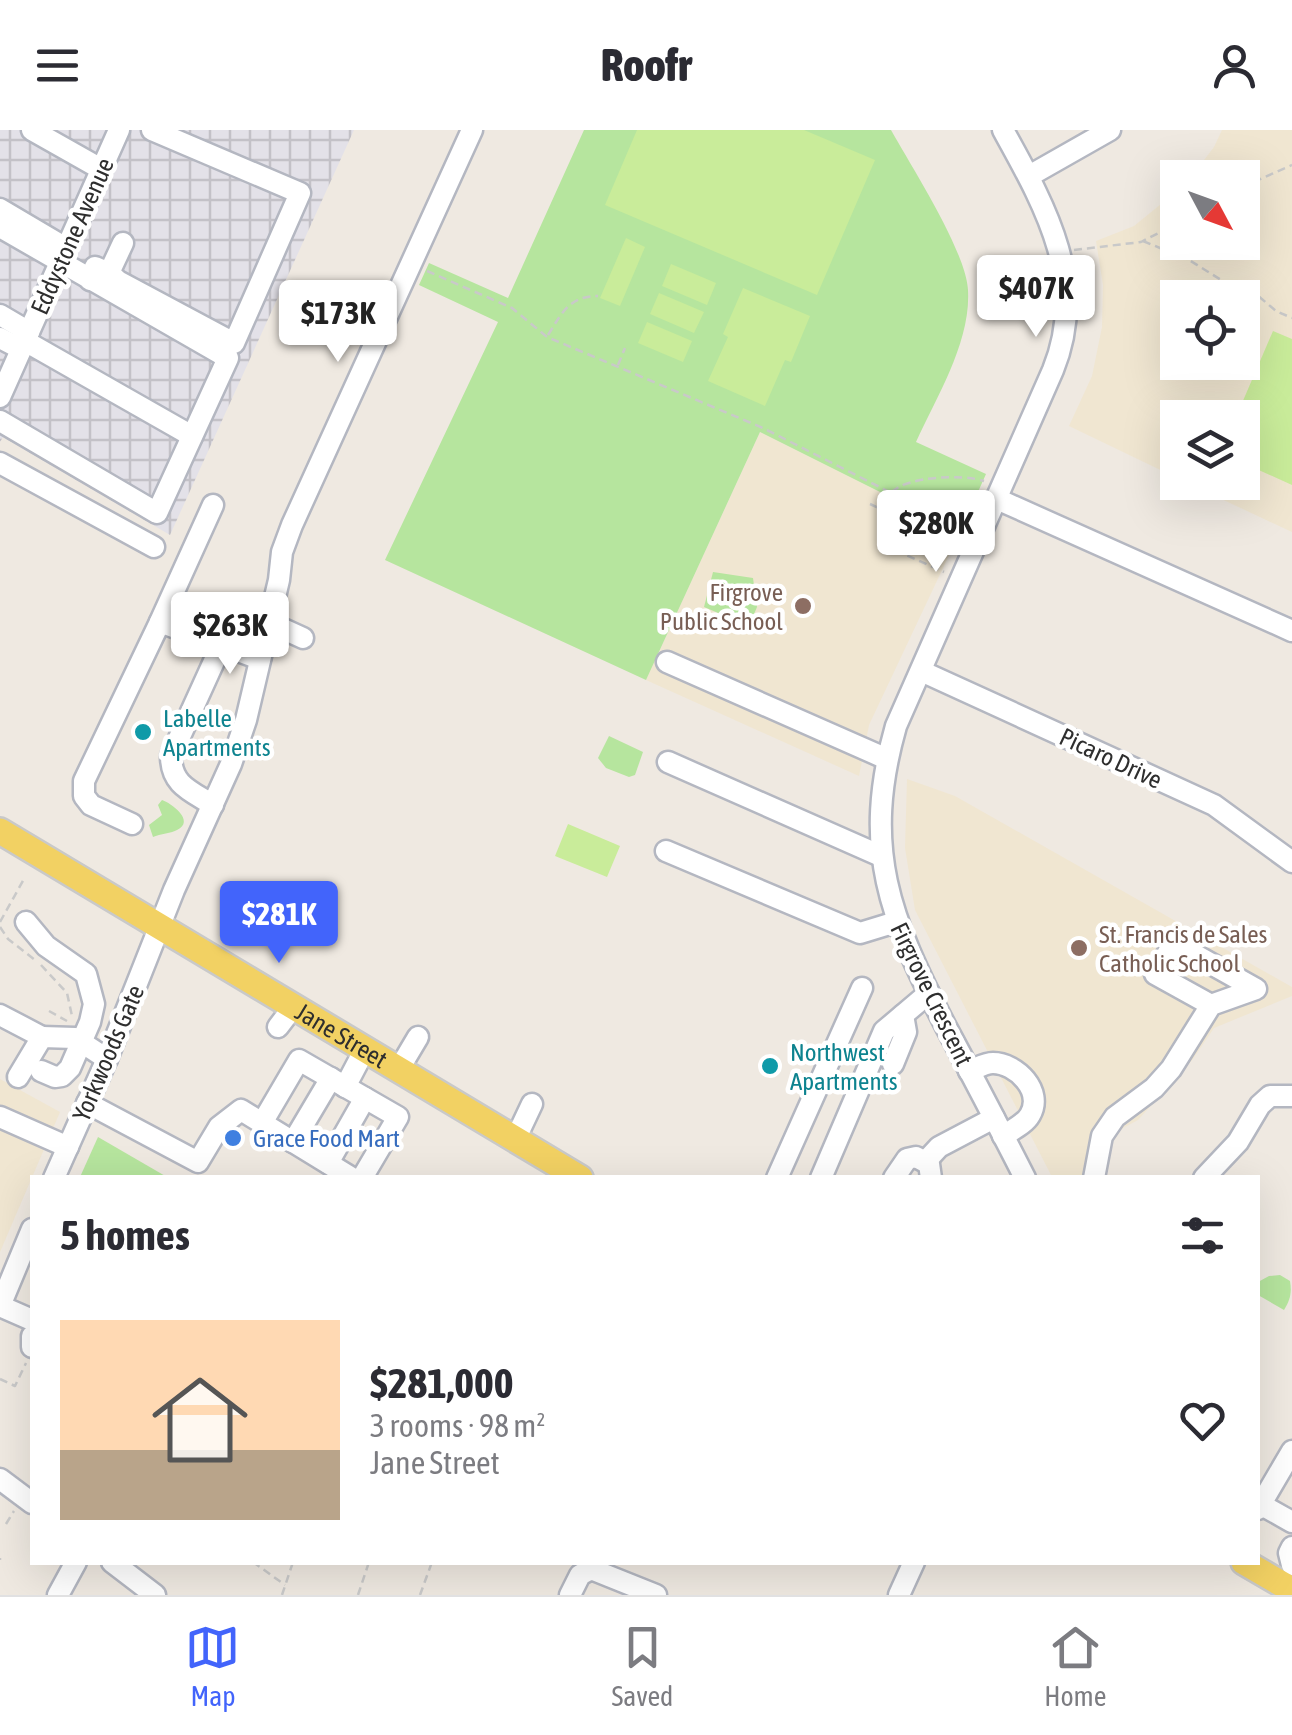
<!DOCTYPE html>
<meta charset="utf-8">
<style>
body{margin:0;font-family:"Asap Condensed",sans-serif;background:#f7f7f7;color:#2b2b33;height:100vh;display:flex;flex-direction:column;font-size:38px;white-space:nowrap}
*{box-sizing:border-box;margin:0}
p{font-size:32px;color:#7c7c81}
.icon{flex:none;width:55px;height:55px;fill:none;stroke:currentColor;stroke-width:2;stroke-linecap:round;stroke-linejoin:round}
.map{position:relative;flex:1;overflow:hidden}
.details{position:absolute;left:30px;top:1045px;width:1230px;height:390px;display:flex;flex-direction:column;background:#fff;border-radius:0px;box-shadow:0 10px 40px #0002}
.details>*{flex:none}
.needle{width:65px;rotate:131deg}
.controls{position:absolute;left:1160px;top:30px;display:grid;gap:20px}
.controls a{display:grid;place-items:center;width:100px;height:100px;border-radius:0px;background:#fff;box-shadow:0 10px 40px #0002;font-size:50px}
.price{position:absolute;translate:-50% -85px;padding:0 22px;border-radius:10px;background:#fff;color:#222;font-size:32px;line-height:65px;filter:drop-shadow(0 2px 5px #0008)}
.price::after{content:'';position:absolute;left:50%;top:60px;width:30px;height:22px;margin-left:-15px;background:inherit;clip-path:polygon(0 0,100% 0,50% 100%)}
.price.active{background:#4264fb;color:#fff}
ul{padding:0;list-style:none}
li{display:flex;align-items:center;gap:30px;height:250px;padding:0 30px}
li span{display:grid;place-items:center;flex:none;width:280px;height:200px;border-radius:0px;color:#555}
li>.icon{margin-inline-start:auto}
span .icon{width:120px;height:120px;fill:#fffc;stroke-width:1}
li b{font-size:42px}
h2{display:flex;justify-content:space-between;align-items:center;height:120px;padding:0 30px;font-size:42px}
header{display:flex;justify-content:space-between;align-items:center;height:130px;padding:0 30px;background:#fff;font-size:45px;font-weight:800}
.dock{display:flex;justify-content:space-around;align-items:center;height:140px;border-top:2px solid #e1e1e2;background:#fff;font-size:28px;color:#7c7c81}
.dock a{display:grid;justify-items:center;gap:5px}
.dock .active{color:#4264fb}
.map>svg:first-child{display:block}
</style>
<header><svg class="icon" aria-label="menu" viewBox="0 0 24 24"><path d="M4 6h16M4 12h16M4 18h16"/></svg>Roofr<svg class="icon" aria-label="person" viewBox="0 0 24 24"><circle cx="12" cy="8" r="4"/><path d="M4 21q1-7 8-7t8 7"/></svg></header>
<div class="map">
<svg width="1292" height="1465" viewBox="0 0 1292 1465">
<defs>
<pattern id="industrial-grid" width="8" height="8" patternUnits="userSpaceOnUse" patternTransform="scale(2.5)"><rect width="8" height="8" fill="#e3e1e8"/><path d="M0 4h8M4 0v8" fill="none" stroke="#c3c1c7"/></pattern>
</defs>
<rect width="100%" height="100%" fill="#efe9e1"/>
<polygon fill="url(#industrial-grid)" points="0,0 354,0 170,405 3,307 0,312"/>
<g fill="#f0e6d1" fill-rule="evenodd">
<path d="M 1222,0 L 1292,0 L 1292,402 L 1187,353 L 1242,352 L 1242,288 L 1178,288 L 1177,348 L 1069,296 L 1092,246 L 1102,197 L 1103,155 L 1096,111 L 1134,96 L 1177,61 L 1178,112 L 1242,112 L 1242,48 L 1191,47 L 1214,17 ZM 1178,168 L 1242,168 L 1242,232 L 1178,232 Z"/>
<polygon points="760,302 960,402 869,595 859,646 646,550"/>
<polygon points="907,649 955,666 1292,857 1292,866 1214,898 1193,929 1138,990 1112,1004 1104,1047 1052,1047 915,780 905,718"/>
<polygon points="0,949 60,982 0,1122"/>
</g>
<g fill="#b6e59e">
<path d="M 584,0 L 891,0 C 911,36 966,121 968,160 C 971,212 937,266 916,312 L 986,344 L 960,402 L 760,302 L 646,550 L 385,430 L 498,192 L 419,155 L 429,133 L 508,168 Z"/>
<polygon points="713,442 753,448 757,477 749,496 704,477"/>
<polygon points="609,606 643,622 635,645 629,647 606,638 598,628"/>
<path d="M 162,670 C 171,673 196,691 177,700 C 172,703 160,704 153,707 L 149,695 L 162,685 L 158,675 Z"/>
<polygon points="98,1007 167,1047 80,1047"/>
<path d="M 1280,1145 L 1290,1151 C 1292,1163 1290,1170 1284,1180 L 1258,1165 L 1258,1152 L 1269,1146 Z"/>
</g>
<g fill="#c9ec9a">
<polygon points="637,0 804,0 875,30 817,165 605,75"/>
<polygon points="626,108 645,117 620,176 600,168"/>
<polygon points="671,134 716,153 707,175 662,156"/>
<polygon points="743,158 810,186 791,232 785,230 765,276 708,251 728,207 723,204"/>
<polygon points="659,163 704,182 694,203 650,184"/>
<polygon points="647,192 692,211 683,232 638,213"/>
<polygon points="1273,201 1292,209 1292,355 1243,333 1242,288 1236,287"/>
<polygon points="568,694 620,716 607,747 555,726"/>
</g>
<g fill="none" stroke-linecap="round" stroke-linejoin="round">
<defs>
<g id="minor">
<polyline points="32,0 101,39"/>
<path d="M 1003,0 C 1045,76 1089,152 1053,240 L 896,596 C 861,719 890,788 946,897 C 973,947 999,997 1025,1048"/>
<polyline points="1029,46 1110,0"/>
<polyline points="0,79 66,118"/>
<polyline points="0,97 228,228 157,383 0,291"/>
<polyline points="109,143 118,151 234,213 300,63 152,0"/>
<polyline points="90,150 95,137 109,143 123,113"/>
<polyline points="0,185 29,202"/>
<polyline points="0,208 21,219"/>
<polyline points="25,211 192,306"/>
<polyline points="0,267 119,0"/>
<polyline points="0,333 154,417"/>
<polyline points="997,369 1292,501"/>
<polyline points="160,492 213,375"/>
<polyline points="268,492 303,508"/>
<polyline points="667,532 887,629"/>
<polyline points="921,541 1214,675 1292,732"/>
<polyline points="668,632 881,726"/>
<path d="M 213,675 C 191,661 171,655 171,626 L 221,516"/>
<polyline points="132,694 91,675 84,666 84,651 160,492 260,529"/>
<polyline points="666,721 860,803 896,792"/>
<polyline points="26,792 46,816 86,844 94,874 90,892 70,938 62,946 55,947 41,941"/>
<polyline points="0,885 42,907"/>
<polyline points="278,897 294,876"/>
<polyline points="893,934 906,902 903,885"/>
<polyline points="399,939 418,907"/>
<path d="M 969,941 C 977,938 985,933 993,933 C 1016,933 1044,961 1030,985 C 1025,994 1012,1000 1003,1006"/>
<polyline points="18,947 42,907 75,908 107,929"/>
<polyline points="345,957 365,919"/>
<polyline points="87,973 198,1032 219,997 241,980 352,1048"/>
<polyline points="0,987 68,1017"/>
<polyline points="262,993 299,930 398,987 362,1048"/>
<polyline points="515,1010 532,974"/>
<polyline points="293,1012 331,948"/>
<polyline points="926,1031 939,1017 994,988"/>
<polyline points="328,1033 365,968"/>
<polyline points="54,1048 107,929 174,760 231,634 246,590 279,450 282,422 292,395 472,0"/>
<polyline points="777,1048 862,858"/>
<polyline points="821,1048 884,901 929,863"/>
<polyline points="894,1048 907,1029 916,1027 929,1034 931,1048"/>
<polyline points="1094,1048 1102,1006 1115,987 1154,958 1171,939 1211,875 1256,859 1174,813 1155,844 1211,875"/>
<polyline points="1204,1048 1238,1012 1260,975 1270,966 1292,966"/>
<polyline points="0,1176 32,1099"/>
<polyline points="0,1176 32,1190"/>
<polyline points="32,1206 32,1217"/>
<polyline points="0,1349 32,1373"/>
<polyline points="1260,1374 1292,1392"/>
<polyline points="1258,1379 1292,1321"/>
<polyline points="1292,1417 1289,1423 1292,1435"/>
<polyline points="112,1432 155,1465"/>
<polyline points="58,1465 76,1432"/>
<polyline points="570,1465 580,1445 591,1439 656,1465"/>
<polyline points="899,1465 914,1432"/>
</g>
<g id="major">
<path id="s1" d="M 0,701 L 580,1048"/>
<polyline points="1244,1432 1292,1460"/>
</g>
</defs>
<use href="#minor" stroke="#b4b7c1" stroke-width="25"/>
<use href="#major" stroke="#c9c9c9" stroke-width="30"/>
<g stroke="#c9c9c9" stroke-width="2.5" stroke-dasharray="8 5" stroke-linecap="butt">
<polyline points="1242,57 1292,35"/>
<polyline points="1143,111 1189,130 1239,161 1256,164 1276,181 1292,188"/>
<polyline points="1074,120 1141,112 1178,93"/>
<polyline points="427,141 512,178 547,207 763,298 919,377 965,396"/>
<path d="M 548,205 C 562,183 569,166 598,166"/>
<polyline points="618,235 625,218"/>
<path d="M 892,362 C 908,346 963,344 984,351"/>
<polyline points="870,374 956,413"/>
<polyline points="898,390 886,416 944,442"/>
<polyline points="0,792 24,749"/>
<polyline points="0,797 8,809 35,830"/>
<polyline points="41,835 67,863 72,886"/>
<polyline points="49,881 67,891"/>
<polyline points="0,1249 15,1256 26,1233"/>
<polyline points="6,1394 14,1381"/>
<polyline points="0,1428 0,1430"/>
<polyline points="253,1432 285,1455"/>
<polyline points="282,1465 293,1432"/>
<polyline points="358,1465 369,1432"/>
<polyline points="420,1465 432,1432"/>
</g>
<use href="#minor" stroke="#fff" stroke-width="20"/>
<use href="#major" stroke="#f2d163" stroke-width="25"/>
</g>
<g fill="#8d6e63" stroke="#fff" stroke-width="4">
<circle cx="803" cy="476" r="10"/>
<circle cx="1079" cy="818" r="10"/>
</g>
<g fill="#0f9aa8" stroke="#fff" stroke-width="4">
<circle cx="143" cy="602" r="10"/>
<circle cx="770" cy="936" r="10"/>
</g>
<circle fill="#3f7fe0" stroke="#fff" stroke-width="4" cx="233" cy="1008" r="10"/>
<g text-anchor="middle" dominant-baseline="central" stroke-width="9" stroke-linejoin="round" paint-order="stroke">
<g font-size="25" fill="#2e2e2e" stroke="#fff">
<text transform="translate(72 106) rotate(-66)">Eddystone Avenue</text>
<text transform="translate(1111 628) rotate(25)">Picaro Drive</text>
<text transform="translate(932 864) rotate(64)">Firgrove Crescent</text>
<text stroke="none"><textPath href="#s1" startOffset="398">Jane Street</textPath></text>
<text transform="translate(108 923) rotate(-67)">Yorkwoods Gate</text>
</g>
<g font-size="25" fill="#785e54" stroke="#fff" text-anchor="end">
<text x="783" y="462">Firgrove<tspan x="783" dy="29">Public School</tspan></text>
<text x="1099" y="804" text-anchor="start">St. Francis de Sales<tspan x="1099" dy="29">Catholic School</tspan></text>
</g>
<g font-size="25" fill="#0d838f" stroke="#fff" text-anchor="start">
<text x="163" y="588">Labelle<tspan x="163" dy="29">Apartments</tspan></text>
<text x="790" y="922">Northwest<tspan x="790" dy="29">Apartments</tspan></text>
</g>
<g font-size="25" fill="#366cbe" stroke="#fff" text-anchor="start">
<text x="253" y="1008">Grace Food Mart</text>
</g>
</g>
</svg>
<div class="controls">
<a><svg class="needle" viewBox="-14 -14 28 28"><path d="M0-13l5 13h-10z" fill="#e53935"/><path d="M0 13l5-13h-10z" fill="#7c7c81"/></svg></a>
<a><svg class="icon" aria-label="locate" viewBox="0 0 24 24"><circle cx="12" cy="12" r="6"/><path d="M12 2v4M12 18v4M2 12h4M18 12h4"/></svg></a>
<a><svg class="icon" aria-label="layers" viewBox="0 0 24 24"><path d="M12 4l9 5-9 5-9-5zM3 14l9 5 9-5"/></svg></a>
</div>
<b class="price" style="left:1036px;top:210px">$407K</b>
<b class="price" style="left:338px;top:235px">$173K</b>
<b class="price" style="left:936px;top:445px">$280K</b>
<b class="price" style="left:230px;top:547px">$263K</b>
<b class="price active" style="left:279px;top:836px">$281K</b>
<section class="details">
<h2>5 homes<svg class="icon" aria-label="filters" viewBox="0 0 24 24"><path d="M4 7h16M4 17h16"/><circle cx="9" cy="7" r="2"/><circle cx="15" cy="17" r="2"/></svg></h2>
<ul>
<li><span style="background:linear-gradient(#ffd9b3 65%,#b9a48a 0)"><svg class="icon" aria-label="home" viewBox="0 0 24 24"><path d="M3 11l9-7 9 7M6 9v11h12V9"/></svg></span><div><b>$281,000</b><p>3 rooms · 98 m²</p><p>Jane Street</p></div><svg class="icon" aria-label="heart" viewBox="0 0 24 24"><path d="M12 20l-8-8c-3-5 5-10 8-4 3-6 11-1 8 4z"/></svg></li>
</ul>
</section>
</div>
<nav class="dock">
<a class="active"><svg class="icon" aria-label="map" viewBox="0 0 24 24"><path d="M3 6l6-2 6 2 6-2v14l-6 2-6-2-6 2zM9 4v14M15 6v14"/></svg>Map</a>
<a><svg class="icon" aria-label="saved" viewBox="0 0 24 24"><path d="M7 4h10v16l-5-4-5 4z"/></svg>Saved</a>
<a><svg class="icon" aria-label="home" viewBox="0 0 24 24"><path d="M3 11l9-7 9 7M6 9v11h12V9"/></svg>Home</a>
</nav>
